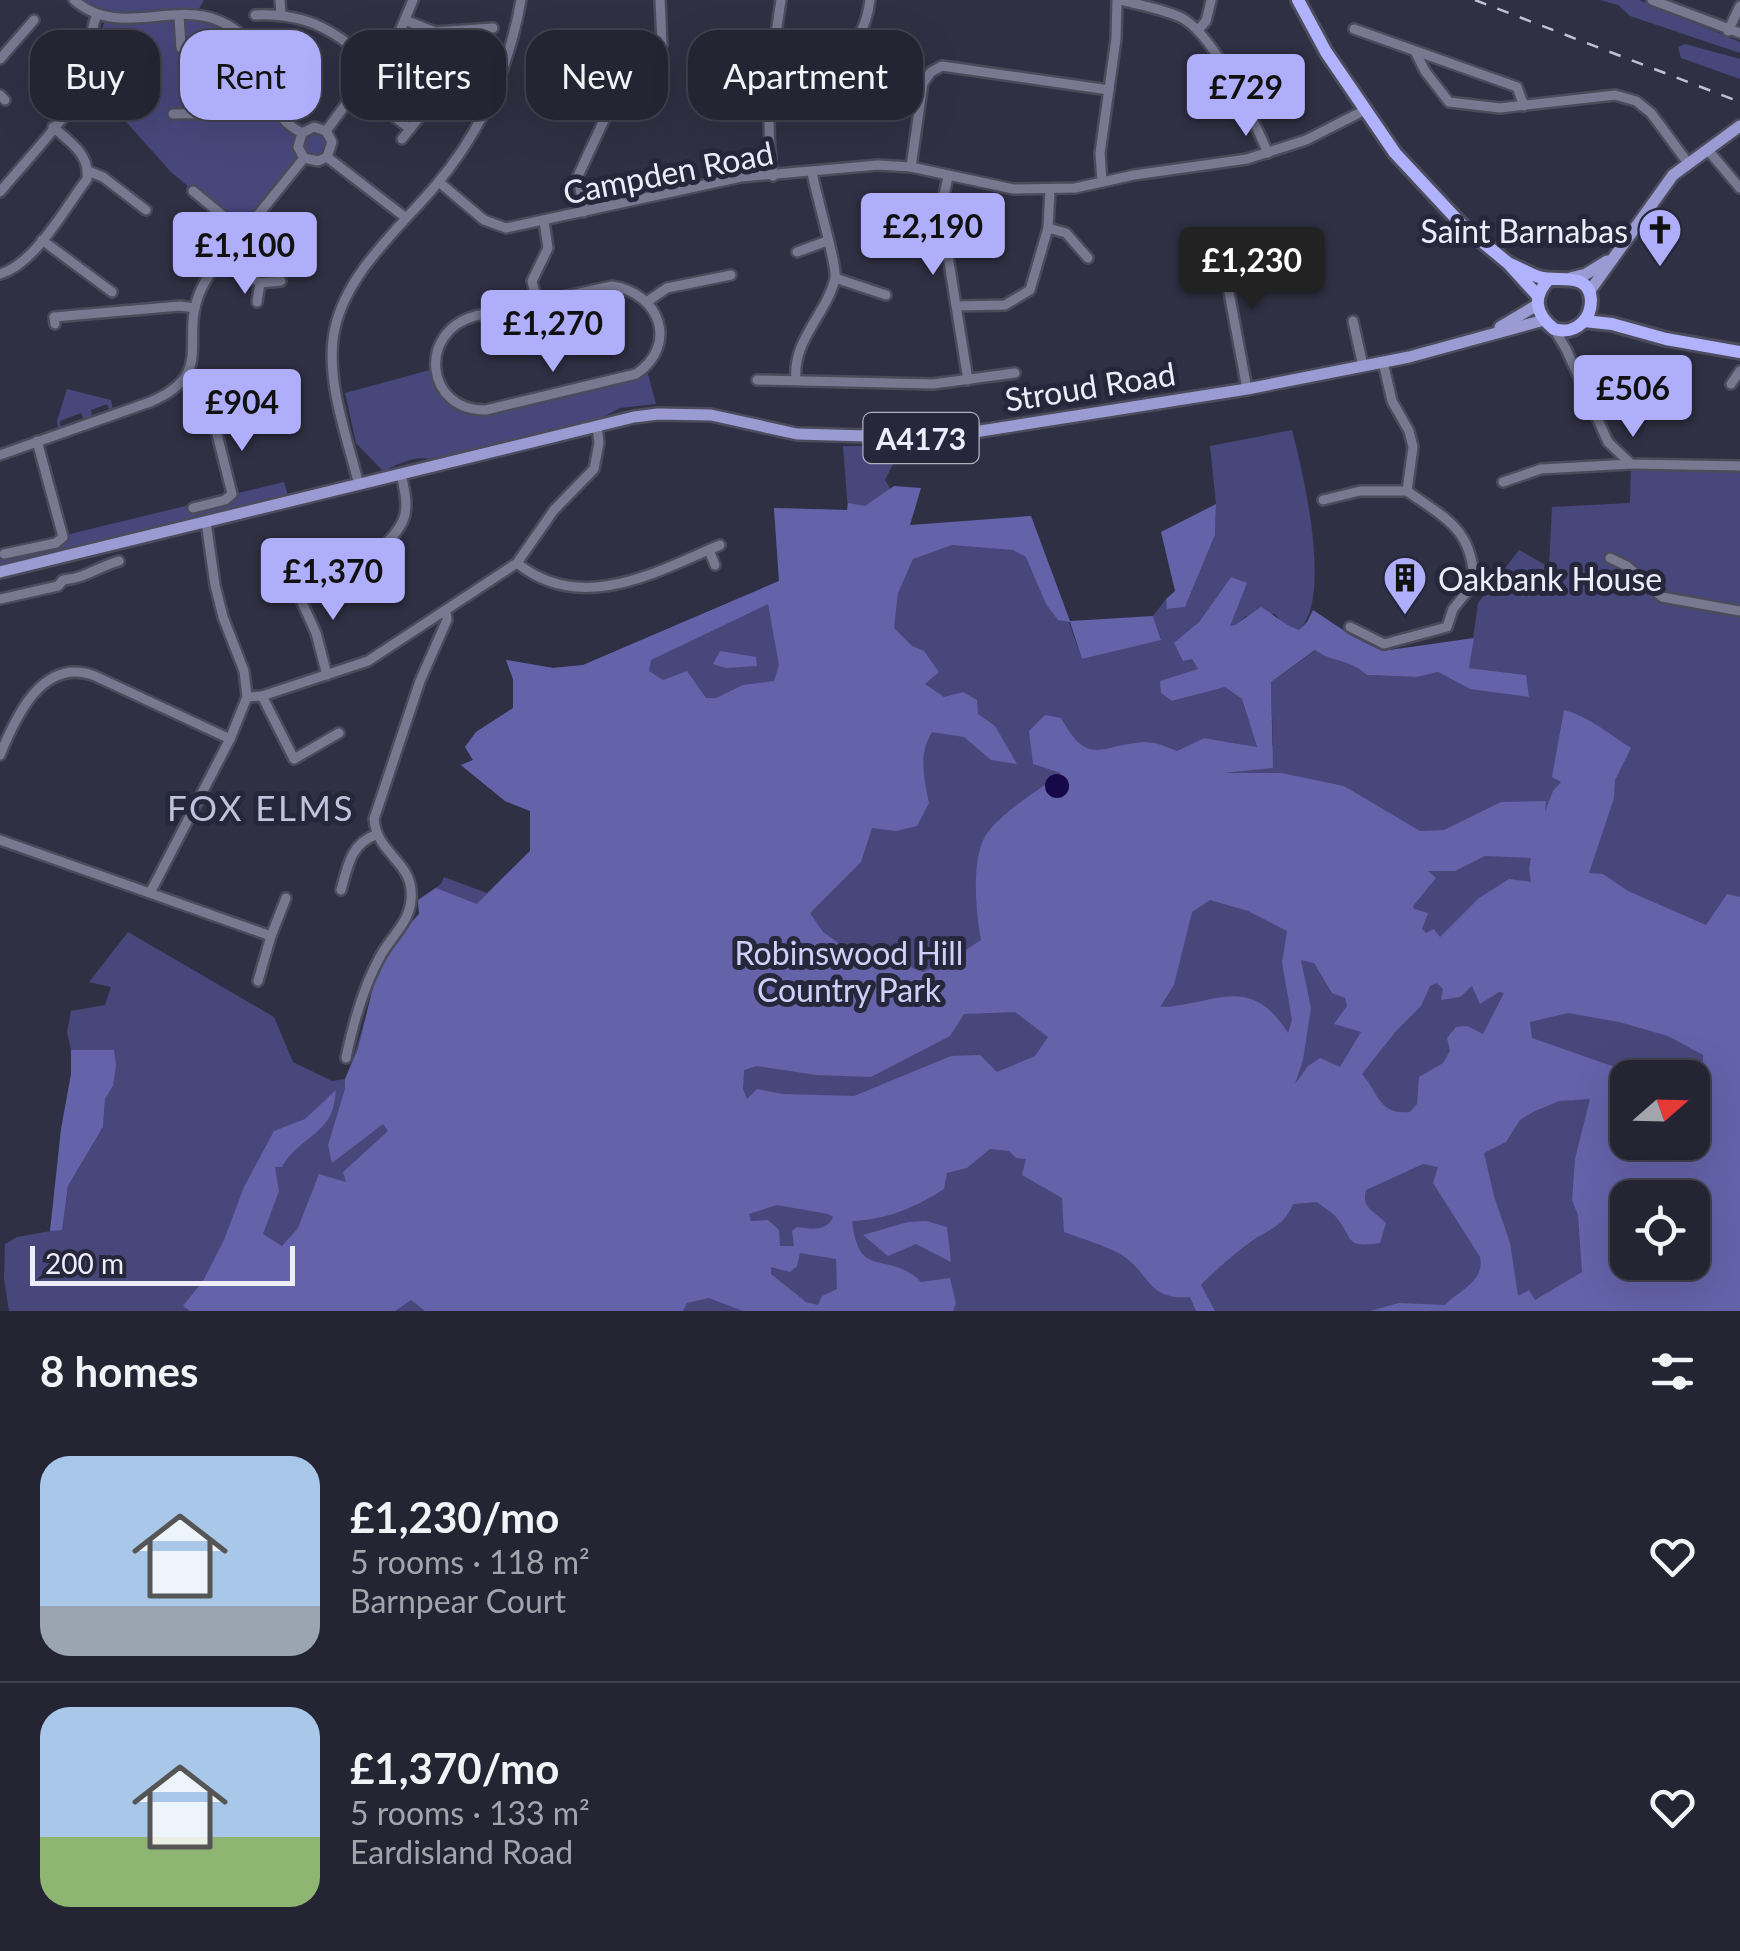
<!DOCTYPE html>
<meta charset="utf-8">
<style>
body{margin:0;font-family:Lato,sans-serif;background:#30303f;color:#f1f3f6;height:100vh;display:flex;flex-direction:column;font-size:38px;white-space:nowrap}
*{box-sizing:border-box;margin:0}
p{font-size:32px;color:#a3a4ac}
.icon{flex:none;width:55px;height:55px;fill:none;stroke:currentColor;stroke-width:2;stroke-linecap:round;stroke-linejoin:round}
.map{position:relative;height:1311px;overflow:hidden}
.side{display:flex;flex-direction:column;background:#242433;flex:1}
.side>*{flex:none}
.top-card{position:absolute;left:30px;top:30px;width:1000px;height:90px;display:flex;gap:20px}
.needle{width:65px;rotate:70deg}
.buttons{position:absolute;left:1610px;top:1060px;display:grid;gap:20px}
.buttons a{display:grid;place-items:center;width:100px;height:100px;border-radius:20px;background:#242433;box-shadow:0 10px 40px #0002,0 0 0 2px #41414e;font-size:50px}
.scale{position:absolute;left:30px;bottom:25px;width:265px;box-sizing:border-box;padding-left:10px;border:5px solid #ececfa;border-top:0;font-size:28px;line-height:35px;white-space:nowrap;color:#ececfa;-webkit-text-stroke:8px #26273a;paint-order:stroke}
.price{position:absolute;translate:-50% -85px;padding:0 22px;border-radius:10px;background:#aeaefb;color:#111;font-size:32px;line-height:65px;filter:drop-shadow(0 2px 5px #0008)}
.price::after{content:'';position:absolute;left:50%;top:60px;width:30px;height:22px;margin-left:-15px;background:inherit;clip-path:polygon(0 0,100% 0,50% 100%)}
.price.current{background:#222;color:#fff}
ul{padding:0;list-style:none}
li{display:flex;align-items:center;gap:30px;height:250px;padding:0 40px}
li+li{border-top:2px solid #41414e}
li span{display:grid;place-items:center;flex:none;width:280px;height:200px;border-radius:30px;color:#555}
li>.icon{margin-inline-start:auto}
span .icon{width:120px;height:120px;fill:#fffc;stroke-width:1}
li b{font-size:42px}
h2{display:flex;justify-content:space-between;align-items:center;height:120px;padding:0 40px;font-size:42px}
.tag{padding:0 35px;border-radius:30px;background:#242433;box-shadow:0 10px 40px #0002,0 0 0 2px #41414e;font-size:35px;line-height:90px}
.tag.current{background:#aeaefb;color:#111}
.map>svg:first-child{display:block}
</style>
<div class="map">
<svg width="1740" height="1311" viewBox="0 0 1740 1311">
<rect width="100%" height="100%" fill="#303044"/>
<g fill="#48477c" fill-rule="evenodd">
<polygon points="74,0 204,0 196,14 217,20 253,48 271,106 302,133 298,147 304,158 244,233 171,172 94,86 99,37 106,18"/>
<polygon points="1600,0 1639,0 1740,42 1740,53 1630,16 1618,5"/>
<polygon points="1685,44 1740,59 1740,79 1681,58 1678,47"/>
<circle cx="314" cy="146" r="12"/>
<path d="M 646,367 L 656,404 L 620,408 L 603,417 L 434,460 C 416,454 399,464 383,471 L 356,443 L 345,393 L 430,370 L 443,390 L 475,410 Z"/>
<polygon points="67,389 111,400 113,410 110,411 107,404 91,410 92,417 84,420 81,413 60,421 61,428 58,429 57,421"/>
<path d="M 1292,430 C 1303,472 1333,598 1299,630 L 1284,626 L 1275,614 L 1246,616 L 1235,626 L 1229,626 L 1231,577 L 1199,622 L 1192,659 L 1198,669 L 1190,673 L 1173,701 L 1225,686 L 1242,699 L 1257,747 L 1273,745 L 1271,682 L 1316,650 C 1331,662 1349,659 1367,675 L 1417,677 L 1438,672 L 1470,689 L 1526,675 L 1469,668 L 1478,603 L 1519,550 L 1549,567 L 1552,507 L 1630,503 L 1631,464 L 1740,466 L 1740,1311 L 9,1311 L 4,1279 L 5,1244 L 17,1237 L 62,1229 L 68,1186 L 103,1127 L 105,1099 L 113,1086 L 114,1051 L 71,1050 L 67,1032 L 71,1011 L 105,1005 L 111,987 L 89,982 L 128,932 L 274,1017 L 293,1062 L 332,1081 L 345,1079 C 369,1024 372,957 419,914 L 418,900 L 441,884 L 444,877 L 487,893 L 530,851 L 530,811 L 505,801 L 461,765 L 473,760 L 465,747 L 476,732 L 513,708 L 513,679 L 506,660 L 553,668 L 583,665 L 779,581 L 774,508 L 848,510 L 843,446 L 896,446 L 894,462 L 885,480 L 904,511 L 906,533 L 1031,516 L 1082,659 L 1161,639 L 1153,616 L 1166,599 L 1168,609 L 1185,607 L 1215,535 L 1216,504 L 1210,446 ZM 1204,738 L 1245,745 L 1119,764 L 1113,748 L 1150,742 L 1177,751 ZM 1628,1078 L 1692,1078 L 1692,1142 L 1628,1142 ZM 1628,1198 L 1692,1198 L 1692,1262 L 1628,1262 Z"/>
<polygon points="284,482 290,502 0,572 0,551"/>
</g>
<g fill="#6462a9" fill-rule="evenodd">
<path d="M 894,486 L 921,488 L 910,525 L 1031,516 L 1070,621 L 1153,616 L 1161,640 L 1082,659 L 1070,622 L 1058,620 L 1046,604 L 1026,557 L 1013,550 L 952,545 L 913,559 L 898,593 L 894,628 L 912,646 L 924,651 L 939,672 L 925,684 L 944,697 L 963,692 L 977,700 L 978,714 L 995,726 L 1017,764 L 991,760 L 964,737 L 932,732 C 918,754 924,779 929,803 L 917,826 L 896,831 L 872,828 L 861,862 L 810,913 L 823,932 L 848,950 L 846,969 L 871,954 L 904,948 L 912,968 L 923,972 L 949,961 L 981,940 C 976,912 970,855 988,832 C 1006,809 1038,791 1061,773 L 1033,764 L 1029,731 L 1045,715 L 1061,718 C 1089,769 1101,744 1145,742 C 1156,742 1167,747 1177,751 L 1204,738 L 1257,747 L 1242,699 L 1225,687 L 1172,701 L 1161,693 L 1160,681 L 1198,669 L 1192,659 L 1183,661 L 1174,643 L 1199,622 L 1231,577 L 1247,583 L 1230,626 L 1235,625 L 1261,607 C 1275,615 1283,625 1299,630 L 1307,622 L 1313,610 L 1352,636 L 1382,651 L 1474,638 L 1469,668 L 1526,675 L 1529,697 L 1470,689 L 1438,672 L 1417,677 L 1367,675 C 1349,659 1331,662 1315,650 L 1271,682 L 1273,768 L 1223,773 L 1281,773 L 1344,786 L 1420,831 L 1444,830 L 1501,802 L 1546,801 L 1545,812 L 1553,791 L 1561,782 L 1552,777 L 1564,710 C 1590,717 1609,734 1631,748 L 1615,780 L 1614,798 L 1589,873 L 1603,874 L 1628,891 L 1706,925 L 1727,894 L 1740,897 L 1740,1311 L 1370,1311 L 1399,1303 L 1445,1305 C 1459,1290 1485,1282 1480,1257 L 1433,1183 L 1438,1167 L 1423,1164 L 1366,1190 C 1361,1209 1375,1211 1386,1223 L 1380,1243 C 1345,1248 1354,1240 1337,1218 C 1332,1212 1323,1207 1317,1202 L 1293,1204 C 1285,1223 1275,1227 1258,1237 C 1243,1246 1212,1273 1201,1285 L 1215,1311 L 1196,1311 L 1190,1297 C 1149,1300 1152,1278 1125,1257 C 1115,1249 1078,1237 1064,1232 L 1062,1198 L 1022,1175 L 1026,1159 L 1016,1158 L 1009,1151 L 990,1149 L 967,1168 L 947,1173 L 944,1189 C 916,1207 886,1220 852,1221 C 859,1283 887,1248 921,1282 L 950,1278 L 956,1304 L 953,1311 L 743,1311 L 709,1298 L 687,1303 L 683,1311 L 425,1311 L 411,1300 L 395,1311 L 190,1311 L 183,1306 L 203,1281 L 224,1240 L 244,1187 L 274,1131 L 305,1119 L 336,1090 C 335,1098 334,1109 330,1116 C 318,1137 292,1146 282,1167 L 275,1167 L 279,1191 L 263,1234 L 282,1246 L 298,1228 L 319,1174 L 346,1182 L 343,1172 L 388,1131 L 383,1124 L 332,1163 L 328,1145 L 345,1089 L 345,1079 L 358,1049 L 373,987 L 389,949 L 419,914 L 418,900 L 436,888 L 477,904 L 530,851 L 530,811 L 505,801 L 461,765 L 473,760 L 465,747 L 476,732 L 513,708 L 513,679 L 506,660 L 553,668 L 583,665 L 779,581 L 774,508 L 847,510 L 848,503 L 865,506 ZM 768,604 L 779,665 L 774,681 L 743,685 L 716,698 L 706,698 L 687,671 L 663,680 L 649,671 L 651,660 ZM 1485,856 L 1531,858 L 1529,869 L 1531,882 L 1509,879 L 1479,898 L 1440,937 L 1434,929 L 1426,933 L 1422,929 L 1428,913 L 1414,909 L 1413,906 L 1436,878 L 1428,871 L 1455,871 ZM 1210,900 L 1248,911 L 1287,931 L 1282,962 L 1292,1020 L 1288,1033 C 1249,971 1214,1006 1160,1007 L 1174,985 L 1192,912 ZM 1301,960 L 1314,963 L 1332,993 L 1345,998 L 1347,1006 L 1334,1024 L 1361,1032 L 1340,1067 L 1320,1058 L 1308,1066 L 1295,1084 L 1303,1060 L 1311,1008 ZM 1437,983 L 1443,989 L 1441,1000 L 1460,997 L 1472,986 L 1480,1004 L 1499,992 L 1504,993 L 1483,1034 L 1467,1026 L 1456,1027 L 1447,1038 L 1450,1051 L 1443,1063 L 1419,1077 L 1417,1104 L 1410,1112 C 1379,1115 1380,1095 1362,1074 L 1396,1031 L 1421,1006 L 1430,986 ZM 1015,1012 L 1048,1037 L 1035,1056 L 997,1072 L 980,1055 L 951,1056 L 854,1096 L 783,1094 L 757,1089 L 747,1099 L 743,1089 L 744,1070 L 757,1066 L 816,1075 L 871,1077 L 950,1036 L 964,1014 ZM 1568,1013 L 1619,1022 L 1668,1036 L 1703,1055 L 1703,1066 L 1693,1087 L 1692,1142 L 1628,1142 L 1628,1078 L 1668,1077 L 1651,1063 L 1615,1067 L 1532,1038 L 1530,1022 ZM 1590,1099 L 1575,1159 L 1572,1200 L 1578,1215 L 1582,1272 L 1535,1300 L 1529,1290 L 1518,1296 L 1510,1243 L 1494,1196 L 1484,1153 L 1506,1142 L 1520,1120 L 1533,1112 L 1559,1101 ZM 1628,1198 L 1692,1198 L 1692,1262 L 1628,1262 ZM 777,1205 L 828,1214 L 833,1217 C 827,1232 810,1229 797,1227 L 792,1231 L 794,1246 L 780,1246 L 779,1230 L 768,1220 L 751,1221 L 749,1214 ZM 800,1253 L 836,1259 L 837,1289 L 822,1296 L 818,1305 L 806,1302 L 771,1274 L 771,1267 L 790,1272 L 797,1266 Z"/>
<polygon points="1216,504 1215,535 1185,607 1167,609 1166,599 1175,591 1161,532"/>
<polygon points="720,651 756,657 757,666 726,668 713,664"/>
<polygon points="71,1050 114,1050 116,1066 113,1086 105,1099 103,1127 68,1186 62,1230 50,1231 61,1129 71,1074"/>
<polygon points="926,1221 947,1227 951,1262 916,1244 888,1256 863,1235 908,1222"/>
</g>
<circle fill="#170849" cx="1057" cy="786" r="12"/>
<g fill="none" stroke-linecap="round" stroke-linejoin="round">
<defs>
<g id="minor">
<path d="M 74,0 C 117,38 170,2 217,20 C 281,45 247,105 302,133"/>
<polyline points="280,0 281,15"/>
<polyline points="660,0 662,45"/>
<path d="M 1120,0 C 1140,5 1162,9 1180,17 C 1214,33 1253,119 1268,153"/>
<polyline points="1652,0 1740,33"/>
<path d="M 255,15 C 311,13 335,32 376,66"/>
<polyline points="179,16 181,48"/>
<polyline points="405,20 435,32 493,28"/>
<polyline points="1354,29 1517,87 1524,106"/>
<polyline points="1198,30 1206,21 1211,1"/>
<polyline points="1728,31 1740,6"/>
<polyline points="1415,51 1425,71 1449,102 1500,108 1615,95 1636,101 1651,113 1688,163"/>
<polyline points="0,59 34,20"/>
<path d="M 771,66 C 825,63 862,61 870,0"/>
<polyline points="358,88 410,129"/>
<polyline points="0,95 5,100"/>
<polyline points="173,114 236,113 271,106"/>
<polyline points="326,131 400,31 413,0"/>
<polyline points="302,133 314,127 326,131 332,142 327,157"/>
<polyline points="302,133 298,147 304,158 318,161 327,157"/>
<polyline points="402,139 418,119"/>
<polyline points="1707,149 1740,188"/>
<polyline points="327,157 406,218"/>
<polyline points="911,167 923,83 931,72 942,66 1109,90"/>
<polyline points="88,171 103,177 146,210"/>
<path d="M 773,176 C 764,117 772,58 781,0"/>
<polyline points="948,177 942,204 942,219 968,380"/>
<polyline points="439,182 484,220 506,228 741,177 878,165 911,167 1013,189 1075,188 1134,175 1247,159 1306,140 1363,111"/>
<polyline points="1102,182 1100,153 1116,39 1117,0"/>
<polyline points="193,191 244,233"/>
<path d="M 0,192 C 23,164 76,109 88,77 C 96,57 87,35 97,15"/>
<polyline points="584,212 578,176 605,118 616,105 628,99 655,92"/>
<polyline points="1048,228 1066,233 1088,258"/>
<polyline points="42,240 112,292"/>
<polyline points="797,252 827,241"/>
<polyline points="222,259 260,283 281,281"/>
<polyline points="1205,266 1228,287 1247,389"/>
<path d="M 0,274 C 35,264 65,208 87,179 C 90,154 70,142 53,127"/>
<polyline points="835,278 886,295"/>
<path d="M 612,286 C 660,293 679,345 636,374 L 486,410 C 425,411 417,332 475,316 Z"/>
<polyline points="648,301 667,288 731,275"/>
<polyline points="257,302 260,283"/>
<polyline points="537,302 532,281 548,248 544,221"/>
<polyline points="957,306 1005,305 1030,290 1048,228 1050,190"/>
<polyline points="1353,321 1363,366"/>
<polyline points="55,324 54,317 180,306 195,308"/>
<polyline points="1554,329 1566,349 1608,442 1631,464 1740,466"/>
<polyline points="184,380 208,398 232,494 225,500 193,508"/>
<polyline points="757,380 933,384 1015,373"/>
<path d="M 796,380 C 792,340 826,315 835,279 C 838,267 815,192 812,172"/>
<polyline points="1731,384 1740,371"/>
<polyline points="1595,415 1628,410 1651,397"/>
<path d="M 0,455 L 150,402 C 217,374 179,340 200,292 C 208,272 227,253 241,236 C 262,210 283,184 304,158"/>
<polyline points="1503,482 1541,469 1631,464"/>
<path d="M 359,485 C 347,437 324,377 335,328 C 348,271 400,228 436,185 C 481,132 509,68 521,0"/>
<polyline points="1323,500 1360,491 1407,491"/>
<polyline points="709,550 715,565"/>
<path d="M 378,552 C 407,522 411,516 401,474"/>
<polyline points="4,554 56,543 63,537 37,441"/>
<polyline points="1610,558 1627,566 1662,597 1740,611"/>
<path d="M 517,563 C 581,615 656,572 720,545"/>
<polyline points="295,587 316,633 327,675"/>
<path d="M 0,599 L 58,586 L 63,580 C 83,579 98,567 119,561"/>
<path d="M 1350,627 L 1384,644 L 1447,627 L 1453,609 L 1474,583 C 1473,529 1446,519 1407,491 L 1413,447 L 1409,431 L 1392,401 L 1383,362"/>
<polyline points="262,696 294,759 339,733"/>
<polyline points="247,697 262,696 368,661 517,563 554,510 594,469 599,443 597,426"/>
<path d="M 0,755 C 16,716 43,656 95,676 L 230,739"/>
<polyline points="0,840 271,936 286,898"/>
<path d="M 341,890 C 348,866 350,845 375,835"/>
<polyline points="151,891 230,739 247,697 244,671 223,617 215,585 206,522"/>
<polyline points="258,981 271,936"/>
<path d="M 346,1058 C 353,1024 364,985 381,955 C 391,937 409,923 411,900 C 415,861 377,856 374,819 L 420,681 L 447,620 L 446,612"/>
</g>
<g id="major">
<polyline points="1570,278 1586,274 1607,261"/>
<polyline points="1589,292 1673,175 1740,126"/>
<polyline points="1500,327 1537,305"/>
<polyline points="0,572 634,417 658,414 711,415 797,434 936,438 1247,389 1409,357 1544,320"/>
</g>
<g id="highway">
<polyline points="1298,0 1326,52 1395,153 1463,226 1508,263 1538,296"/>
<path d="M 1510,264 C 1520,268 1529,274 1539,277 C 1557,283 1589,270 1591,300 C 1591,308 1589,316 1583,322 C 1574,331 1565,332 1554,329 C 1535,314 1532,297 1549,279"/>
<polyline points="1584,321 1612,324 1666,339 1740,352"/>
</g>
</defs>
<use href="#minor" stroke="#4b4b5c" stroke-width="14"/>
<use href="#major" stroke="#4b4b5c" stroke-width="16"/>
<use href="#highway" stroke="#4b4b5c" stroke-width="18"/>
<use href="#minor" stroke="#787991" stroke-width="9"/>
<use href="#major" stroke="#9a9bd2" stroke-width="11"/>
<use href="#highway" stroke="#b1b2fd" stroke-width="12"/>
<polyline stroke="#c1c1d0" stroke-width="2.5" stroke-dasharray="12 12" stroke-linecap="butt" points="1475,0 1740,102"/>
</g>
<defs>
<symbol id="church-pin" viewBox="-11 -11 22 30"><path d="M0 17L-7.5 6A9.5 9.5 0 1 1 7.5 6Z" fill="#aeaefb" stroke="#26273a"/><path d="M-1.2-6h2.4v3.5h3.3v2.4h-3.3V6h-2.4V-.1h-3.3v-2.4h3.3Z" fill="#111"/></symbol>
<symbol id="building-pin" viewBox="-11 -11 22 30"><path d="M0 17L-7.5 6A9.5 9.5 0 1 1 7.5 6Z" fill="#aeaefb" stroke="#26273a"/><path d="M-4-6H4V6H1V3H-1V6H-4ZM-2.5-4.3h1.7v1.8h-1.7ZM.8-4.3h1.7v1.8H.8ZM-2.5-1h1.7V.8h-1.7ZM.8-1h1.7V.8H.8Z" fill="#111"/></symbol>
</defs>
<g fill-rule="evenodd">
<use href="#church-pin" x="1635" y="205" width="50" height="68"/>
<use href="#building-pin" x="1380" y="553" width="50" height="68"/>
</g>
<g text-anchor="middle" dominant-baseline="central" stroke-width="10" stroke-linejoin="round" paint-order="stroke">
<rect fill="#26273a" stroke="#b1b1c0" stroke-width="2.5" x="863.5" y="413" width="115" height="50" rx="8"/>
<g font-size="30" font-weight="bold" fill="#ececfa">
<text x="921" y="438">A4173</text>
</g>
<g font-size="32" fill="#ececfa" stroke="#26273a">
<text transform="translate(668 172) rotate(-11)">Campden Road</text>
<text transform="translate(1090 386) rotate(-9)">Stroud Road</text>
</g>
<g font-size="32" fill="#ececfa" stroke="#26273a" text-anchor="end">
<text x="1628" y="230">Saint Barnabas</text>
<text x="1438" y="578" text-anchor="start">Oakbank House</text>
</g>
<g font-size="32" fill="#d0d1fa" stroke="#26273a">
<text x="849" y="952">Robinswood Hill<tspan x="849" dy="37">Country Park</tspan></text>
</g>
<g font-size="35" letter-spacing="2.5" fill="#c1c2db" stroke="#26273a">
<text x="261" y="807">FOX ELMS</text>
</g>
</g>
</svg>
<div class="buttons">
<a><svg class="needle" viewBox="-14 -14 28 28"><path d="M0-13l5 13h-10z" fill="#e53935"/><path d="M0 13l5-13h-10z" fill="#a3a4ac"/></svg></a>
<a><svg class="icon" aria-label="locate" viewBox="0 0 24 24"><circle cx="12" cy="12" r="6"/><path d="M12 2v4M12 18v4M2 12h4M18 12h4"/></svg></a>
</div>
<div class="scale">200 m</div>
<b class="price" style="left:1246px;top:139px">£729</b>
<b class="price" style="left:933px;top:278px">£2,190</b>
<b class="price" style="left:245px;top:297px">£1,100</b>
<b class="price current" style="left:1252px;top:312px">£1,230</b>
<b class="price" style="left:553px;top:375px">£1,270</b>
<b class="price" style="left:1633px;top:440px">£506</b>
<b class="price" style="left:242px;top:454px">£904</b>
<b class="price" style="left:333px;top:623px">£1,370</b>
<div class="top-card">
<a class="tag">Buy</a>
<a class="tag current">Rent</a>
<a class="tag">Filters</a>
<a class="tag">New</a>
<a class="tag">Apartment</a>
</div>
</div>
<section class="side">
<h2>8 homes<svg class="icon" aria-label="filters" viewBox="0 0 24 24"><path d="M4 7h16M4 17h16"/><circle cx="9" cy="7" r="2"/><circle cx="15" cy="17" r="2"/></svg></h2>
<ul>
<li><span style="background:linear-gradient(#a9c7e8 75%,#9aa5b1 0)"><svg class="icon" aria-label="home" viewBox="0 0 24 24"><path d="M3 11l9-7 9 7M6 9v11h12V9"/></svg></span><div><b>£1,230/mo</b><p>5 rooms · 118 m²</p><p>Barnpear Court</p></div><svg class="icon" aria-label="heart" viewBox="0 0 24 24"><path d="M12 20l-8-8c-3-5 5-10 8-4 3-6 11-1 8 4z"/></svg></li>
<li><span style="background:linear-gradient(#a9c7e8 65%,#8fb573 0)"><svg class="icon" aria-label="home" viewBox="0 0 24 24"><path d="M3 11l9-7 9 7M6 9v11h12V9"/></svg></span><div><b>£1,370/mo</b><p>5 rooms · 133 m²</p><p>Eardisland Road</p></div><svg class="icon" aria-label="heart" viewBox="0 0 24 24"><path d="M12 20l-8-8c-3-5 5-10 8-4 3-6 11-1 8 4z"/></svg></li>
</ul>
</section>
